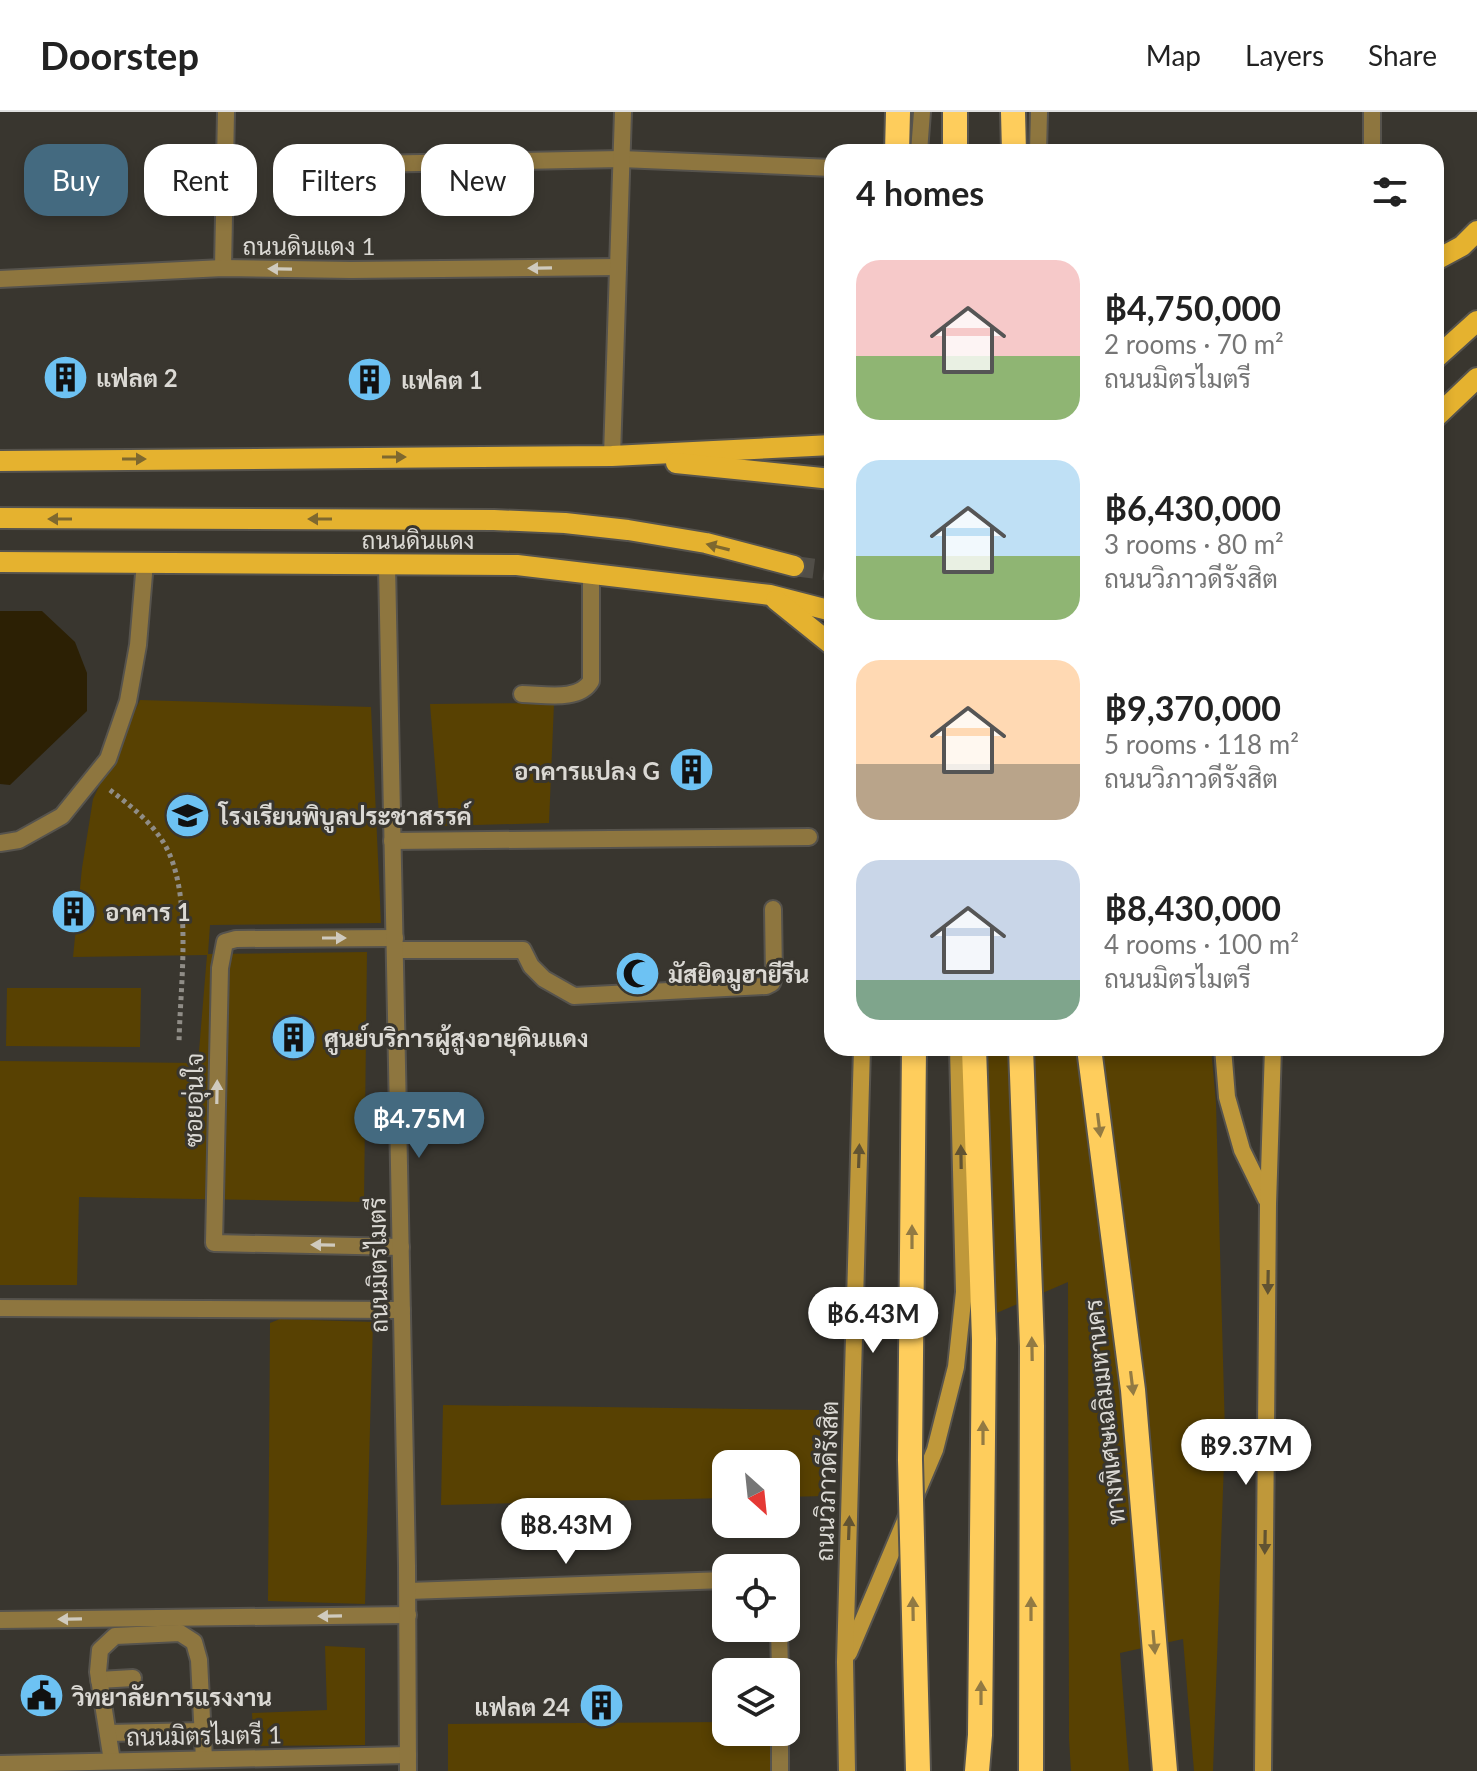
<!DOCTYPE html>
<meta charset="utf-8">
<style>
body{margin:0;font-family:Lato,Sarabun,sans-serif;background:#f6f6f6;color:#222;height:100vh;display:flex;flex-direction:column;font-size:30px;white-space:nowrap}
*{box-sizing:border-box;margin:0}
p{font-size:26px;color:#767676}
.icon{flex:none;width:44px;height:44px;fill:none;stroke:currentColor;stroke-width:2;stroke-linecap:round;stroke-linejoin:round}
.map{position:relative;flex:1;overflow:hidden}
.side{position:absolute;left:824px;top:32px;width:620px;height:912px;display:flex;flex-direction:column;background:#fff;border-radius:24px;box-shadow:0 4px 12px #0003}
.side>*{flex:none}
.banner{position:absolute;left:24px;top:32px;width:680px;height:72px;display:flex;gap:16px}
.needle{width:52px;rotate:153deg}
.tools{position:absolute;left:712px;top:1338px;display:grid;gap:16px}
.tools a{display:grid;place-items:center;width:88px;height:88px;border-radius:16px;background:#fff;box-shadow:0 4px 12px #0003;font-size:40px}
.price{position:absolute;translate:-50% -68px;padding:0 18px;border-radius:28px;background:#fff;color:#222;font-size:26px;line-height:52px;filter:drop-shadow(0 2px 4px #0008)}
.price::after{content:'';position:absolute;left:50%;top:48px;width:24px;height:18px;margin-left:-12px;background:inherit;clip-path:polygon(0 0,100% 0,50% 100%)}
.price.active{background:#446a80;color:#fff}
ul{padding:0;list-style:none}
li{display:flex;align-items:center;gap:24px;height:200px;padding:0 32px}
li span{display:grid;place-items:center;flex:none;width:224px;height:160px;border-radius:24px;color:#555}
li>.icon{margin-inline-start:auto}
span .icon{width:96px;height:96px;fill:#fffc;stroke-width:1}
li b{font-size:34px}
h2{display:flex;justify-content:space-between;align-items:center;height:96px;padding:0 32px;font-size:34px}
.pill{padding:0 28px;border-radius:24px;background:#fff;box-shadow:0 4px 12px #0003;font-size:28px;line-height:72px}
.pill.active{background:#446a80;color:#fff}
header{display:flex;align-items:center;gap:48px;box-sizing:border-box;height:112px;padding:0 40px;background:#fff;border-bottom:2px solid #e0e0e0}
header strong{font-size:38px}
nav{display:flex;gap:44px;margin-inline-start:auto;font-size:28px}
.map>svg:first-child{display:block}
</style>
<header>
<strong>Doorstep</strong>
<nav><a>Map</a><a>Layers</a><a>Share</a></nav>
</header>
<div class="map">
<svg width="1477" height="1659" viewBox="0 0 1477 1659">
<rect width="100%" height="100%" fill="#39362f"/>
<g fill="#584102">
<polygon points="140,588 371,595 381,811 210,813 208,842 367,840 364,1090 79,1085 77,1173 0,1173 0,949 198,951 207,843 73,845 82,756 93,687"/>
<polygon points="554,591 549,711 440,714 430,592"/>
<polygon points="7,876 141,876 140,935 6,934"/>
<polygon points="979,936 1211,936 1216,991 1225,1321 1213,1659 1194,1659 1183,1527 1120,1541 1129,1659 1071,1659 1069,1627 1068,1170 976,1210"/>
<polygon points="280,1207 373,1210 365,1492 268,1489 270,1211"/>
<polygon points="443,1293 819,1298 824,1384 786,1385 786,1352 726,1352 726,1386 441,1393"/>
<polygon points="325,1534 365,1536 365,1633 254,1634 252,1601 327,1598"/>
<polygon points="726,1610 726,1620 773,1620 773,1659 448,1659 448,1612"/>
</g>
<polygon fill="#2c2004" points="0,499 42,499 75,530 87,561 87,599 10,673 0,672"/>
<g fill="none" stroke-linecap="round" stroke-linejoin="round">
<polyline stroke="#514e48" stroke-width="20" stroke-dasharray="20 10" stroke-linecap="butt" points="794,454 832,459"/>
<defs>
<g id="service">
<polyline points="1372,40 1372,0"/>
<path d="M 522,582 C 543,582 579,590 591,569 L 591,461"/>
<polyline points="392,729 809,725"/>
<polyline points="0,731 19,728 62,704 108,647 128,589 138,533 145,450"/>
<polyline points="395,826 236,827 225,830 220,856 214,1131 401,1135"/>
<polyline points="395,838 523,838 531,854 544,867 574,884 766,874 772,871 774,865 773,797"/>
<polyline points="0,1196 402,1198"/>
<polyline points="0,1508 408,1503"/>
<polyline points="99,1568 133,1566"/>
<polyline points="108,1621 203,1619"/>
<polyline points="112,1649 98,1560 100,1538 115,1524 180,1521 194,1530 199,1548 204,1647"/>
</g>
<g id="minor">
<polyline points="368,52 621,47 832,56"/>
<polyline points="223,156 226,0"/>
<polyline points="0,167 223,156 351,158 618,155"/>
<polyline points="612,344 623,0"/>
<polyline points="408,1479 726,1468"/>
<polyline points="779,1516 780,1560"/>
<polyline points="0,1652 408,1643"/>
<polyline points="780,1659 780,1620"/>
</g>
<g id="tertiary">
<polyline points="919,40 922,0"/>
<polyline points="1038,40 1039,0"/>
<polyline points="387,453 407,1454 408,1659"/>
</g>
<g id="secondary">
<polyline points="1223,936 1227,985 1242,1038 1266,1087"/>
<polyline points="849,1541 935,1338 956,1255 964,1180 958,936"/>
<polyline points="847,1659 845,1550 862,936"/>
<polyline points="1263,1659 1268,1092 1273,936"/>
</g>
<g id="primary">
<polyline points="1436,148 1462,134 1477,119"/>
<polyline points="1436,246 1477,209"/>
<polyline points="1436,305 1477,266"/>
<polyline points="0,349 612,344 832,333"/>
<polyline points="676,351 832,367"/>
<polyline points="0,406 494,408 565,411 628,418 706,431 794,454"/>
<polyline points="0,450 517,453 770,483 832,499"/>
<polyline points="776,488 832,533"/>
</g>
<g id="motorway">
<polyline points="1013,0 1014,40"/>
<polyline points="897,40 898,0"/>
<polyline points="955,40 955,0"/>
<polyline points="974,936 984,1227 980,1623 977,1659"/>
<polyline points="1021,936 1032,1234 1031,1659"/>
<polyline points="1089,936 1133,1278 1165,1659"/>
</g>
</defs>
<use href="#service" stroke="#56534d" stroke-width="20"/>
<use href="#minor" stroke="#56534d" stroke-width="20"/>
<use href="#tertiary" stroke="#56534d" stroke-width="20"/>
<use href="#secondary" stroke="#56534d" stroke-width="20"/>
<use href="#primary" stroke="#56534d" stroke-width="24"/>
<use href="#motorway" stroke="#56534d" stroke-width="28"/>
<path stroke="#908d87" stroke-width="5" stroke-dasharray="4 4" stroke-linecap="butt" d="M 110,678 C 132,695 157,714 169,741 C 192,793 180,875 179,931"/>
<use href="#service" stroke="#8e763f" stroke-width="16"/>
<use href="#minor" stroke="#8e763f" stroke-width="16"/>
<use href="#tertiary" stroke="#8e763f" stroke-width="16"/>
<use href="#secondary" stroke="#bf983a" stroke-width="16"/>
<use href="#primary" stroke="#e5b22f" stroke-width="20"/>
<use href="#motorway" stroke="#fecd5c" stroke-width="24"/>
<defs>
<polyline id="motorway-bridge" points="914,936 910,1348 918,1659"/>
</defs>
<use href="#motorway-bridge" stroke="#56534d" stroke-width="28" stroke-linecap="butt"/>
<use href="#motorway-bridge" stroke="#fecd5c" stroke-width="24"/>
</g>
<defs><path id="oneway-solid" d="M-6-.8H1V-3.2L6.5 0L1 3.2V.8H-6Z" transform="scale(2)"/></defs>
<g fill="#cfcabe">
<use href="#oneway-solid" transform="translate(540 156) rotate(179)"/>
<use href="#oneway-solid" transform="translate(280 157) rotate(-179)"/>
<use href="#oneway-solid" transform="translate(334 826)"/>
<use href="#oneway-solid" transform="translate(217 980) rotate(-89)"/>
<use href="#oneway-solid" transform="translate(323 1133) rotate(-179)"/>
<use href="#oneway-solid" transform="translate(330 1504) rotate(179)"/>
<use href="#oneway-solid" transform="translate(70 1507) rotate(179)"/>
</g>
<g fill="#7e682f">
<use href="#oneway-solid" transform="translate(394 345)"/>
<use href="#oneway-solid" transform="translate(134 347)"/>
<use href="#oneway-solid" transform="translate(60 407) rotate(-180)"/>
<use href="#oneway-solid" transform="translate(320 407) rotate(-180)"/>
<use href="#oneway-solid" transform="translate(718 435) rotate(-166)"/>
</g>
<g fill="#927a43">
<use href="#oneway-solid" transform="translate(1099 1013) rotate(83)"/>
<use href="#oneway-solid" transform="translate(912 1125) rotate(-90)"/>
<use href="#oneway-solid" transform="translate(1032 1237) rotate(-91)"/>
<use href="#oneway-solid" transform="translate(1132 1271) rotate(83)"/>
<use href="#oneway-solid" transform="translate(983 1321) rotate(-90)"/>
<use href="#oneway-solid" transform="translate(913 1497) rotate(-91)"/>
<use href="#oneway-solid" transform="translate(1031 1497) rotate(-90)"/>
<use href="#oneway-solid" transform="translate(1154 1530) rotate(85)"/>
<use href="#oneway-solid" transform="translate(981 1581) rotate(-90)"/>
</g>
<g fill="#615332">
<use href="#oneway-solid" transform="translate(859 1044) rotate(-88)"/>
<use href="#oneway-solid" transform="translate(961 1045) rotate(-91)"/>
<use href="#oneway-solid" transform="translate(1268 1170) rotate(91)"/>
<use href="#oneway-solid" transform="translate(849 1416) rotate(-88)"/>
<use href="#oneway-solid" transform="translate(1265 1430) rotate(91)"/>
</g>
<defs>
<symbol id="building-disc" viewBox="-11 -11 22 22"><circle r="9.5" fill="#6dc2f3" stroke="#39362f"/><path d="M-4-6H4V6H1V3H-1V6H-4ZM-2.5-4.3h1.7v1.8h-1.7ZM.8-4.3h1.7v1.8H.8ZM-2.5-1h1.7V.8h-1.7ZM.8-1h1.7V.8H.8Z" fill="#111"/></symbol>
<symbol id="school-disc" viewBox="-11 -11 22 22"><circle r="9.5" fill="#6dc2f3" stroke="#39362f"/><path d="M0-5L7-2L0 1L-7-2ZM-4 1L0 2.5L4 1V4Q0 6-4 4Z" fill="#111"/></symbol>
<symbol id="mosque-disc" viewBox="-11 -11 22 22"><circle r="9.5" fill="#6dc2f3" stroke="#39362f"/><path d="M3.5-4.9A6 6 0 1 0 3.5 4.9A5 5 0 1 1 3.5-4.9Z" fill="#111"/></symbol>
<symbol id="civic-disc" viewBox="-11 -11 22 22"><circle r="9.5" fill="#6dc2f3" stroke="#39362f"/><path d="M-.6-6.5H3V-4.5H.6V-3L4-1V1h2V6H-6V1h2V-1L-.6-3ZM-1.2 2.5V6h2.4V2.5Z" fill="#111"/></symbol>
</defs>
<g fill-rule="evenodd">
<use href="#building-disc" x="40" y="240" width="51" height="51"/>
<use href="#building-disc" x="344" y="242" width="51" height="51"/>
<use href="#building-disc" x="666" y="632" width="51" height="51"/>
<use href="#school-disc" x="162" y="678" width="51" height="51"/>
<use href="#building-disc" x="48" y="774" width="51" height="51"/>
<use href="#mosque-disc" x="612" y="836" width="51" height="51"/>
<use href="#building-disc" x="268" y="900" width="51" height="51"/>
<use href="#civic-disc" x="16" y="1558" width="51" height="51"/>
<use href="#building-disc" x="576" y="1568" width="51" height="51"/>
</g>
<g text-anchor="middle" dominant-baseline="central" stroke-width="6" stroke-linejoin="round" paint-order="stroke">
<g font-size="24" fill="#dbd9d4" stroke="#39362f">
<text x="309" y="133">ถนนดินแดง 1</text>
<text x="418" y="427">ถนนดินแดง</text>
<text transform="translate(193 988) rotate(-89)">ซอยอุ่นใจ</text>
<text transform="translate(377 1153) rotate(-91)">ถนนมิตรไมตรี</text>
<text transform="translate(1104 1300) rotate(-96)">ทางพิเศษเฉลิมมหานคร</text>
<text transform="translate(826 1369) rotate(-88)">ถนนวิภาวดีรังสิต</text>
<text transform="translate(204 1623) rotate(-1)">ถนนมิตรไมตรี 1</text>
</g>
<g font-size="24" font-weight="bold" fill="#dbd9d4" stroke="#39362f" text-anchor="start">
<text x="96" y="265">แฟลต 2</text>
<text x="401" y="267">แฟลต 1</text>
<text x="660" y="658" text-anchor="end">อาคารแปลง G</text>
<text x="219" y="703">โรงเรียนพิบูลประชาสรรค์</text>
<text x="105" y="799">อาคาร 1</text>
<text x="668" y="861">มัสยิดมูฮายีรีน</text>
<text x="324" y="925">ศูนย์บริการผู้สูงอายุดินแดง</text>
<text x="72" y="1584">วิทยาลัยการแรงงาน</text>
<text x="570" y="1594" text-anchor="end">แฟลต 24</text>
</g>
</g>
</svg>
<div class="tools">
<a><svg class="needle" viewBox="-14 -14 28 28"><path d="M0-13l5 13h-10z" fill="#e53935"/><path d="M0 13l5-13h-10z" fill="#767676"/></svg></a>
<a><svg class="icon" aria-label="locate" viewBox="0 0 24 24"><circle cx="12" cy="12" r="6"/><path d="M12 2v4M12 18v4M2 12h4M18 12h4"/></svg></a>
<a><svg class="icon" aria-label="layers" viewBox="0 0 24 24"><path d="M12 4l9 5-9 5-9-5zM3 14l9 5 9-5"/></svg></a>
</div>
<b class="price active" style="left:419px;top:1048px">฿4.75M</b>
<b class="price" style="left:873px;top:1243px">฿6.43M</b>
<b class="price" style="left:1246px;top:1375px">฿9.37M</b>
<b class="price" style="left:566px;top:1454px">฿8.43M</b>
<div class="banner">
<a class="pill active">Buy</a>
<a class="pill">Rent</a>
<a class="pill">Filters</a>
<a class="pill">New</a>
</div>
<section class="side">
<h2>4 homes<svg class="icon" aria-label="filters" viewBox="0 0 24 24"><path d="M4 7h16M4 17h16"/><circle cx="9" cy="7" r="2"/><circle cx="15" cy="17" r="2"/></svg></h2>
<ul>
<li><span style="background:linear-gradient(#f6c9c9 60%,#8fb573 0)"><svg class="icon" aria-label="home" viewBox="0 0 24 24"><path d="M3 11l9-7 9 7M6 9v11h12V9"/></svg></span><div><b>฿4,750,000</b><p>2 rooms · 70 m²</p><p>ถนนมิตรไมตรี</p></div></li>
<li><span style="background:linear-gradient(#bfe0f5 60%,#8fb573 0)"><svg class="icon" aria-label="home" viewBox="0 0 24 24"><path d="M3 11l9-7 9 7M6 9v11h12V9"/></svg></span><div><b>฿6,430,000</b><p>3 rooms · 80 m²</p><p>ถนนวิภาวดีรังสิต</p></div></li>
<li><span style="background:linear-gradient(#ffd9b3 65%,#b9a48a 0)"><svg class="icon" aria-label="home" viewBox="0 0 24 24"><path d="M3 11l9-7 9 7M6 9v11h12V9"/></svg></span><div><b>฿9,370,000</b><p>5 rooms · 118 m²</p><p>ถนนวิภาวดีรังสิต</p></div></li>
<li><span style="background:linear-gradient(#c9d6e8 75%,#7fa58c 0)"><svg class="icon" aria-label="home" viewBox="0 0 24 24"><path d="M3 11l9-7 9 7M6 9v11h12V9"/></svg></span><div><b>฿8,430,000</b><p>4 rooms · 100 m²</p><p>ถนนมิตรไมตรี</p></div></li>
</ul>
</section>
</div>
